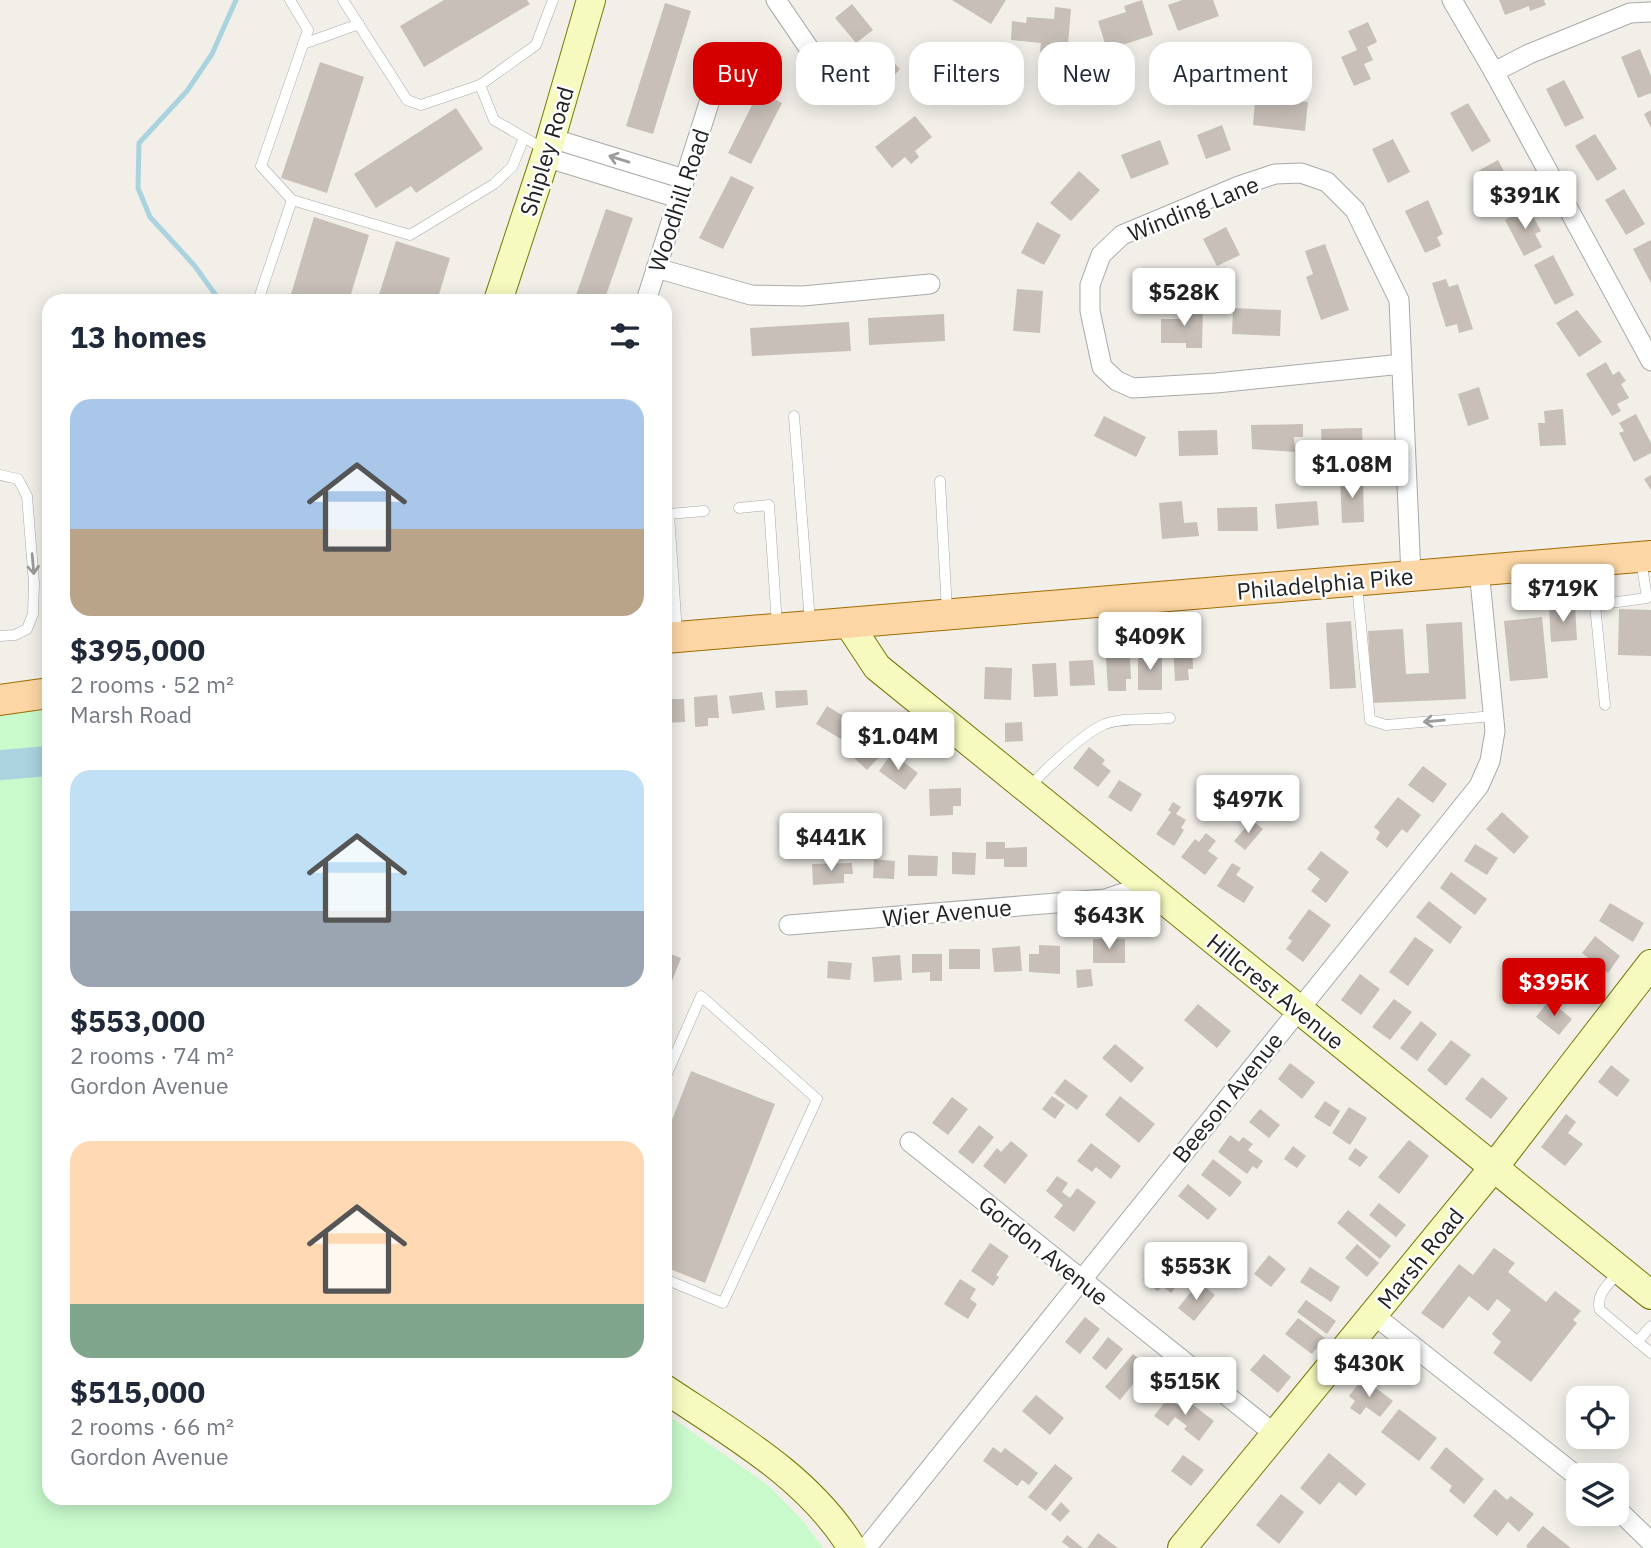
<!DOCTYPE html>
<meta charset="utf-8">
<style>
body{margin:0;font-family:"IBM Plex Sans",sans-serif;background:#f2f2f3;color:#1f2937;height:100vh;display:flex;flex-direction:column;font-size:26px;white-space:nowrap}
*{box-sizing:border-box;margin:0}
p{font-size:23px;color:#747a83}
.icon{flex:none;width:38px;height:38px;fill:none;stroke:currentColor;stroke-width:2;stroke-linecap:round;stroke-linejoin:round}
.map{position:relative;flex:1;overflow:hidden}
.drawer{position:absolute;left:42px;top:294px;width:630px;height:1211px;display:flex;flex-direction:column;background:#fff;border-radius:21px;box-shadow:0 4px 18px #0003}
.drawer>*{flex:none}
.guide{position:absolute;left:693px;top:42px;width:665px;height:63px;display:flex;gap:14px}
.controls{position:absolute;left:1566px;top:1386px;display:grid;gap:14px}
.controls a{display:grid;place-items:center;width:63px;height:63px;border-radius:14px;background:#fff;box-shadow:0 4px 18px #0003;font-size:35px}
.price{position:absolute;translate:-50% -60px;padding:0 16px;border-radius:7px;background:#fff;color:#222;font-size:23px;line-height:46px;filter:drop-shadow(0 2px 4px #0008)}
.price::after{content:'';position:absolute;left:50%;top:42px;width:21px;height:16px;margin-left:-10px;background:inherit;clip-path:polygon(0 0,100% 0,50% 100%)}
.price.current{background:#d40000;color:#fff}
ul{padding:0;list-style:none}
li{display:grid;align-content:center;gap:14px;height:371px;padding:0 28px}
li span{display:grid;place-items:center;height:217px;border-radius:21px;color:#555}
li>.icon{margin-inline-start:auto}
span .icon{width:126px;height:126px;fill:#fffc;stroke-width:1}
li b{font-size:30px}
h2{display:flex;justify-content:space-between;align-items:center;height:84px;padding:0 28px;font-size:30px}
.chip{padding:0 24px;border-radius:21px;background:#fff;box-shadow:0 4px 18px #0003;font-size:24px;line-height:63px}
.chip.current{background:#d40000;color:#fff}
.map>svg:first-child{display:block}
</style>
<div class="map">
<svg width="1651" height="1548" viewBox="0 0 1651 1548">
<rect width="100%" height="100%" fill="#f2efe9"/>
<polygon fill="#c8facc" points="49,710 49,1498 665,1498 665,1413 769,1486 802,1520 823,1548 0,1548 0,713"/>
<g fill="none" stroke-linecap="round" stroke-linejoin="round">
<polyline stroke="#aad3df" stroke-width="5" points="220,301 194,265 150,217 138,188 139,143 187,91 212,54 236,0"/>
<polyline stroke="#aad3df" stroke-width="30" points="0,765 49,761"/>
</g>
<g fill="#c7bfb8">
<polygon points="444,0 527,0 530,4 424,67 400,26"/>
<polygon points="952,0 1006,0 991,24"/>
<polygon points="1142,0 1153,35 1107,50 1098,21 1126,12 1124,6"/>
<polygon points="1182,0 1213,0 1219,16 1178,31 1168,5"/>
<polygon points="1499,0 1544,0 1546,5 1530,11 1529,6 1505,15"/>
<polygon points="665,3 691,11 653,134 626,126"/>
<polygon points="852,4 873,30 856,43 835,18"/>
<polygon points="1055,7 1071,9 1068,44 1058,43 1057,54 1040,52 1041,43 1011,40 1012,21 1026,23 1027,17 1054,19"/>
<polygon points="1368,22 1377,42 1367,47 1373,60 1364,64 1371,79 1354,86 1341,57 1357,50 1348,31"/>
<polygon points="877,46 900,69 888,82 865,58"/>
<polygon points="1640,49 1651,76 1651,93 1638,98 1621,57"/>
<polygon points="320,62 364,77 327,193 281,178"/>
<polygon points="1564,80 1584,118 1565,127 1546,89"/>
<polygon points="759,91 782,103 751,164 728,153"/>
<polygon points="1265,97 1308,102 1305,131 1253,125 1255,101 1264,102"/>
<polygon points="1468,103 1491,141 1472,152 1450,113"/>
<polygon points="456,108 483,149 416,193 411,186 376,208 354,174"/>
<polygon points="1651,110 1651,128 1644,114"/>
<polygon points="915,116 932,137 915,151 919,157 911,164 905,157 892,168 875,147"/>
<polygon points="1222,125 1231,150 1206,159 1197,135"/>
<polygon points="1595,134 1617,169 1597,181 1575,146"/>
<polygon points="1393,139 1410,172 1388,183 1372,149"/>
<polygon points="1160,140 1169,164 1131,179 1121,155"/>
<polygon points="1498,160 1517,196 1497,206 1478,171"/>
<polygon points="1079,171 1100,190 1071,221 1050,203"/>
<polygon points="731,176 754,187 723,249 699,238"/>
<polygon points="1624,189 1645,224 1626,235 1605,200"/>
<polygon points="1428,200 1443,234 1437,237 1441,246 1425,253 1405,211"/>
<polygon points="1528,207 1541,231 1535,234 1542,247 1524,256 1505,220"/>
<polygon points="606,209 633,218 604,301 574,301"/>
<polygon points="314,217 369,235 351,294 372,301 289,301"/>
<polygon points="1037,222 1061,235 1044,265 1021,253"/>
<polygon points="1226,227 1240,255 1217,266 1203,239"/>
<polygon points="1651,240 1651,283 1633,249"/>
<polygon points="396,241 450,258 437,301 377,301"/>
<polygon points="1325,244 1349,310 1321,320 1306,277 1313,274 1305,251"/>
<polygon points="1553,255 1574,295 1555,305 1534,265"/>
<polygon points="1446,279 1449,287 1458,284 1473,329 1459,333 1457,324 1446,327 1432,283"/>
<polygon points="1017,289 1043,291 1040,333 1013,331"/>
<polygon points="1180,307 1203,308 1202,348 1186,348 1186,343 1161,343 1161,319 1180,319"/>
<polygon points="1233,308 1281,310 1280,336 1232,334"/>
<polygon points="1577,310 1602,342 1579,357 1556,323"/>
<polygon points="944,314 945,341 869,345 868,318"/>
<polygon points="849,322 851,351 752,356 750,328"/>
<polygon points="1606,362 1613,375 1619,371 1626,381 1621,384 1629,398 1617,404 1621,411 1612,416 1586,374"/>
<polygon points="1479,387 1489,419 1468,426 1458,394"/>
<polygon points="1563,409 1566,445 1540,446 1538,423 1545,423 1544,411"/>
<polygon points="1636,414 1651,443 1651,453 1634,462 1619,433 1624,431 1619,423"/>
<polygon points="1104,416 1146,437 1136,457 1094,436"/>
<polygon points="1303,424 1303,437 1294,437 1295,452 1252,449 1251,425"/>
<polygon points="1362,428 1363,451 1322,452 1321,429"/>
<polygon points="1217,430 1218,455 1179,456 1178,431"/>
<polygon points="1651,475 1651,490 1644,479"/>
<polygon points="1363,477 1364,522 1342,523 1340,478"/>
<polygon points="1182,501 1184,523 1197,522 1199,536 1162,539 1159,503"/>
<polygon points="1317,501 1319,525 1277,529 1275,504"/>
<polygon points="1257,507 1258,531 1218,531 1217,508"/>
<polygon points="1575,606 1577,640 1551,642 1549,608"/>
<polygon points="1619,609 1651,610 1651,656 1618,655"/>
<polygon points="1542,617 1548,678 1510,681 1504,621"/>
<polygon points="1351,621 1356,688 1330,689 1326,623"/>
<polygon points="1462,622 1466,699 1372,703 1368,631 1403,629 1406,674 1429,673 1426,624"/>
<polygon points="1192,643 1193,669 1188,669 1189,680 1175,681 1173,644"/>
<rect x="1138" y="654" width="24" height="36"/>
<polygon points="1130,657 1131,679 1126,679 1126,691 1108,691 1106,658"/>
<polygon points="1093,660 1095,685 1070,686 1069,661"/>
<polygon points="1056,663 1058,696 1034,697 1032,664"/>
<polygon points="985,667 1012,668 1011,700 984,699"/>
<polygon points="807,690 808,705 776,708 775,691"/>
<polygon points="762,692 765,710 732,714 729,696"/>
<polygon points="717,695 719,718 708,718 708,726 695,727 694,697"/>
<polygon points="665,699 684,699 685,722 665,723"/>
<polygon points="827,706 852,721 841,739 816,724"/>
<polygon points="1022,722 1023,741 1005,742 1005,723"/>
<polygon points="869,736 885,751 867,770 851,755"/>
<polygon points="1089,747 1105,760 1102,764 1111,771 1098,787 1073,768"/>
<polygon points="892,753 918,773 905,790 879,771"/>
<polygon points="1423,766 1447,784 1433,803 1408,785"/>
<polygon points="1119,780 1142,794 1131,812 1108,797"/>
<polygon points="961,788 961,806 953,806 953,815 930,816 929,789"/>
<polygon points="1398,797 1421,815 1407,833 1402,829 1387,848 1376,839 1380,832 1374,827"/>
<polygon points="1173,802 1181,807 1176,814 1186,820 1181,828 1184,830 1174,846 1156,834 1171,812 1168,810"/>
<polygon points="1502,812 1529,837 1514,854 1486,829"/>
<polygon points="1252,820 1263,829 1245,850 1234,841"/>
<polygon points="1206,833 1216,841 1208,851 1218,858 1205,875 1181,857 1195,839 1199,842"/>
<polygon points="986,842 1005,842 1005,848 1027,847 1027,867 1004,867 1004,859 986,859"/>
<polygon points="1475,844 1498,858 1487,875 1464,861"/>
<polygon points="1321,851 1349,872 1326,903 1311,891 1320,879 1307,869"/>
<polygon points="952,852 976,853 975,875 952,874"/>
<polygon points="908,855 938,856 937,876 908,876"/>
<polygon points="874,859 895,861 894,879 873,878"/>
<polygon points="852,863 853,874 844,874 844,883 813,885 812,864"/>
<polygon points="1232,863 1241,868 1236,875 1254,887 1244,903 1217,886"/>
<polygon points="1451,872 1487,899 1475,915 1440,888"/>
<polygon points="1429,901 1462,927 1450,944 1416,917"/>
<polygon points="1610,903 1644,923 1633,942 1599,921"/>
<polygon points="1309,909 1331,925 1303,962 1286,949 1292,941 1288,938"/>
<polygon points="1595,936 1620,956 1608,973 1582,953"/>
<polygon points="1415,937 1434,950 1408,986 1389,972"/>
<rect x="1093" y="939" width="32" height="24"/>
<polygon points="1039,945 1060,946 1060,974 1029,972 1029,954 1039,954"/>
<polygon points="1020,946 1022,971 994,972 992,948"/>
<rect x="949" y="949" width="31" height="20"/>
<polygon points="665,952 681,958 665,999"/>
<polygon points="912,954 942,954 942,981 930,981 930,972 912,973"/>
<polygon points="900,955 902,980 874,982 872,957"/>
<polygon points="828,961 852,963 850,980 827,978"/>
<polygon points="1574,964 1600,983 1587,1000 1562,980"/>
<polygon points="1091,969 1093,986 1077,988 1076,970"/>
<polygon points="1360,974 1380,989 1361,1015 1341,1000"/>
<polygon points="1394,999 1412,1012 1390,1040 1372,1027"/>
<polygon points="1549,1000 1572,1019 1559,1035 1536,1017"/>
<polygon points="1198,1004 1231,1031 1217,1048 1184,1020"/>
<polygon points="1421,1021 1437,1034 1417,1061 1400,1048"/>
<polygon points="1451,1040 1471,1055 1446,1086 1427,1070"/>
<polygon points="1115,1044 1144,1068 1131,1083 1102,1058"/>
<polygon points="1290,1063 1315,1082 1302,1099 1278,1079"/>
<polygon points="1611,1065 1630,1080 1617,1097 1598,1082"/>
<polygon points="691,1071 775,1104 705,1283 665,1267 665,1138"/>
<polygon points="1482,1077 1508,1098 1491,1119 1465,1099"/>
<polygon points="1065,1079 1088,1096 1077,1110 1054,1093"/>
<polygon points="1052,1096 1065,1105 1055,1119 1042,1109"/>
<polygon points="1120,1096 1155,1124 1139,1143 1105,1115"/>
<polygon points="952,1097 968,1109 948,1135 932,1123"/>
<polygon points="1325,1101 1340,1111 1330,1127 1314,1117"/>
<polygon points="1349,1107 1367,1118 1350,1145 1332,1133"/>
<polygon points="1260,1109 1280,1125 1269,1138 1249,1122"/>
<polygon points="1566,1114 1576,1122 1568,1133 1583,1144 1565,1166 1541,1147"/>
<polygon points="979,1125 994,1137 973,1164 958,1152"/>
<polygon points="1230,1135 1239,1142 1243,1137 1253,1144 1248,1150 1263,1161 1257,1169 1253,1166 1247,1174 1218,1152"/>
<polygon points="1409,1140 1429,1156 1399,1194 1378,1177"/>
<polygon points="1011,1141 1028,1155 1005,1184 983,1166 997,1148 1001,1152"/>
<polygon points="1091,1143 1121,1166 1111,1179 1096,1167 1092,1172 1077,1161"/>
<polygon points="1293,1146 1306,1156 1297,1168 1284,1159"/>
<polygon points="1355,1148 1368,1157 1360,1167 1348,1159"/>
<polygon points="1213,1159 1242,1182 1230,1197 1201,1175"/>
<polygon points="1057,1176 1068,1183 1062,1192 1070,1198 1077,1188 1096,1202 1074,1232 1054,1217 1063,1205 1046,1191"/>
<polygon points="1188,1184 1217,1209 1208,1220 1178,1196"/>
<polygon points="1379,1203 1406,1225 1396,1237 1369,1215"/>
<polygon points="1348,1210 1391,1246 1380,1259 1337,1223"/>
<polygon points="990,1243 1009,1256 996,1275 999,1277 993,1286 971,1271"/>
<polygon points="1357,1244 1379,1263 1367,1277 1345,1258"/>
<polygon points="1494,1248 1515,1263 1508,1272 1546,1302 1555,1291 1581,1311 1573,1320 1577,1323 1531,1382 1493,1353 1501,1342 1492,1334 1511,1310 1497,1299 1488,1311 1469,1296 1443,1329 1421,1313 1459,1264 1473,1275"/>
<polygon points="1164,1253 1178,1264 1171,1272 1181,1280 1171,1293 1162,1286 1158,1291 1143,1280"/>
<polygon points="1269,1255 1286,1269 1271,1287 1254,1274"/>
<polygon points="1310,1267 1340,1287 1331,1302 1300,1282"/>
<polygon points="960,1279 976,1289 970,1299 977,1304 968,1319 944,1304"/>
<polygon points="1199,1282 1215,1295 1194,1321 1178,1308"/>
<polygon points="1306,1300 1336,1321 1327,1334 1297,1312"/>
<polygon points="1085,1317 1100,1329 1080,1354 1065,1342"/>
<polygon points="1298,1318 1325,1338 1312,1354 1285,1334"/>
<polygon points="1108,1337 1123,1349 1106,1370 1092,1358"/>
<polygon points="1133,1354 1148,1366 1120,1400 1105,1387"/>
<polygon points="1264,1354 1291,1377 1278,1393 1250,1370"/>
<polygon points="1363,1378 1393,1401 1380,1417 1366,1407 1360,1415 1350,1408 1355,1401 1349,1396"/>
<polygon points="1036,1395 1064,1418 1050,1435 1022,1411"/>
<polygon points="1183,1397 1214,1421 1199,1441 1184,1429 1187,1426 1175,1417 1168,1426 1154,1416 1168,1398 1177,1405"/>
<polygon points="1399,1409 1437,1438 1419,1461 1381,1432"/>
<polygon points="993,1447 1001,1453 1005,1448 1038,1473 1029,1485 1022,1480 1017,1486 983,1461"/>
<polygon points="1446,1447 1484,1479 1464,1504 1449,1491 1452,1486 1430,1468"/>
<polygon points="1329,1453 1366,1484 1356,1496 1339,1482 1320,1505 1300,1488"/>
<polygon points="1183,1455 1204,1470 1191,1486 1171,1471"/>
<polygon points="1055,1464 1073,1478 1046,1511 1028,1497"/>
<polygon points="1495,1489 1507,1500 1511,1496 1534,1514 1519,1532 1508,1522 1497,1536 1473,1516"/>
<polygon points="1281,1494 1304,1512 1279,1544 1256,1525"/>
<polygon points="1061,1502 1070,1511 1060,1522 1051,1514"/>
<polygon points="1543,1526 1571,1548 1528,1548 1526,1546"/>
<polygon points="1098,1533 1118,1548 1087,1548"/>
<polygon points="1067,1535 1083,1548 1070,1548 1062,1542"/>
</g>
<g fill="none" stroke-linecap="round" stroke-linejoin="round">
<defs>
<g id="lane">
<polyline points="343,0 407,100 421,105 480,85"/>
<polyline points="303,44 359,24"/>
<polyline points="544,149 494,120 480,85 536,45 553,0"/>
<polyline points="292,200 410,235 494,184 512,167 524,138"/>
<polyline points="258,301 292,200 261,166 308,30 290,0"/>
<polyline points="794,416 810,622"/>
<polyline points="0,475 18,479 27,496 34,583 33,614 27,629 15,635 0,636"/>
<polyline points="940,481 947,611"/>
<polyline points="739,508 769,505 777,625"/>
<polyline points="1589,565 1595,605 1647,598 1641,560"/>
<polyline points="1357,585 1370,720 1386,725 1494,716"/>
<polyline points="1595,605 1605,705"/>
<polyline points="677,633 669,514 704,511"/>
<path d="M 1030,787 C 1044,770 1085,732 1105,724 C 1125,717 1150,720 1170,718"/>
<polyline points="665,1078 701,996 817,1099 723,1303 665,1279"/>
<path d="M 1620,1271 C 1610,1283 1595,1294 1600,1310 L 1651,1353"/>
<polyline points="1637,1342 1651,1326"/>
</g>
<g id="street">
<polyline points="776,0 819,63 849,94"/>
<polyline points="1452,0 1494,72 1651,361"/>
<polyline points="1494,72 1529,54 1630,13 1651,12"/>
<polyline points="551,138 684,179"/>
<polyline points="545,157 678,198"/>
<polyline points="656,268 751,295 803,296 930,284"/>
<polyline points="646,301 723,59"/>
<polyline points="1402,364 1216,383 1133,388 1117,381 1102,367 1090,311 1090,285 1101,255 1122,235 1239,186 1275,174 1301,173 1327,182 1355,210 1399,300 1411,576"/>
<polyline points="789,925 1105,899 1145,886"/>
<polyline points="910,1142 1276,1435"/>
<polyline points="1374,1315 1578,1477"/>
<polyline points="1617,1509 1651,1542"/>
<polyline points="866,1548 1479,786 1490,761 1495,731 1479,570"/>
</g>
<g id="secondary">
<polyline points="498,301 547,152 591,0"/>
<polyline points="848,623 877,667 1651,1295"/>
<path d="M 665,1389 C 732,1434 809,1477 852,1548"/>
<polyline points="1182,1548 1494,1167 1651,964"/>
</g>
<g id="primary">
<polyline points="665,638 1651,556"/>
<polyline points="0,700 49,693"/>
</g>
</defs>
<use href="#lane" stroke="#a9a9a9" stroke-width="11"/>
<use href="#street" stroke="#a9a9a9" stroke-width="21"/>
<use href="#secondary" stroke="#707d05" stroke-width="30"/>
<use href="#primary" stroke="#a06b00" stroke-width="32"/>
<use href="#lane" stroke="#fff" stroke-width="10"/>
<use href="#street" stroke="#fff" stroke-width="19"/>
<use href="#secondary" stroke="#f7fabf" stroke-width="28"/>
<use href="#primary" stroke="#fcd6a4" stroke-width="30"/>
</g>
<defs><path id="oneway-shaft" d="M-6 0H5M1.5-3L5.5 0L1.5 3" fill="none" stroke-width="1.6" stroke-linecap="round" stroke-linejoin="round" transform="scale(1.75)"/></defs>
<g stroke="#9c9c9c">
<use href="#oneway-shaft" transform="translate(619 159) rotate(-163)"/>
<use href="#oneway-shaft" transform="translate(33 564) rotate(85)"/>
<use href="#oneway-shaft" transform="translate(1434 721) rotate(175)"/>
</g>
<g text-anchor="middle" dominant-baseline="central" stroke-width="5" stroke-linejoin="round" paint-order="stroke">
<g font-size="23" fill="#222" stroke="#fff">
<text transform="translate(546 151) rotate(-73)">Shipley Road</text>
<text transform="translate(678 200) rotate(-72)">Woodhill Road</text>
<text transform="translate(1193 208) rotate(-22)">Winding Lane</text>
<text transform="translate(1325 583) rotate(-5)">Philadelphia Pike</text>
<text transform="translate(947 912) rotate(-5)">Wier Avenue</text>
<text transform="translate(1276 991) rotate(39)">Hillcrest Avenue</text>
<text transform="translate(1227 1097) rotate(-51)">Beeson Avenue</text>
<text transform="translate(1044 1250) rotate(39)">Gordon Avenue</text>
<text transform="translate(1420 1258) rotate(-51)">Marsh Road</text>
</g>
</g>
</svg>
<div class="controls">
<a><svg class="icon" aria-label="locate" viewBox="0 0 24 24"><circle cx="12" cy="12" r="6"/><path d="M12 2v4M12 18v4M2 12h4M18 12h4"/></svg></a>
<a><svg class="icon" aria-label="layers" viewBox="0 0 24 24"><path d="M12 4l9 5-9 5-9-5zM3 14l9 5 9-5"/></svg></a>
</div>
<b class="price" style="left:1525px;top:231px">$391K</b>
<b class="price" style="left:1184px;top:328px">$528K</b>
<b class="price" style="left:1352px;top:500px">$1.08M</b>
<b class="price" style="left:1563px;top:624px">$719K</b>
<b class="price" style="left:1150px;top:672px">$409K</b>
<b class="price" style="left:898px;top:772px">$1.04M</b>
<b class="price" style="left:1248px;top:835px">$497K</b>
<b class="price" style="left:831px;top:873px">$441K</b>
<b class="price" style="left:1109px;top:951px">$643K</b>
<b class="price current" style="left:1554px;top:1018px">$395K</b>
<b class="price" style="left:1196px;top:1302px">$553K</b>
<b class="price" style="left:1369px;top:1399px">$430K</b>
<b class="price" style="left:1185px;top:1417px">$515K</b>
<div class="guide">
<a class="chip current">Buy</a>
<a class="chip">Rent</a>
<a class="chip">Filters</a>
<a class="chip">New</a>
<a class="chip">Apartment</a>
</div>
<section class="drawer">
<h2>13 homes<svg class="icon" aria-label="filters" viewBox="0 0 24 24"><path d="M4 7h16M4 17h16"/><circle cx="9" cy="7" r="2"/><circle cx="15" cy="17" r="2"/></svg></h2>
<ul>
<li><span style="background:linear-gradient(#a9c7e8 60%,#b9a48a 0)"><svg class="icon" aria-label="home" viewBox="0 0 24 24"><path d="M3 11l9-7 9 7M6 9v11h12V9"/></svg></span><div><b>$395,000</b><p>2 rooms · 52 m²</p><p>Marsh Road</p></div></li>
<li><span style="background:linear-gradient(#bfe0f5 65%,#9aa5b1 0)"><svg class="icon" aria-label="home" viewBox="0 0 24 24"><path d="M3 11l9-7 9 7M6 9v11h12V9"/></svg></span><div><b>$553,000</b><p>2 rooms · 74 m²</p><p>Gordon Avenue</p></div></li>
<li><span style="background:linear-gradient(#ffd9b3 75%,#7fa58c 0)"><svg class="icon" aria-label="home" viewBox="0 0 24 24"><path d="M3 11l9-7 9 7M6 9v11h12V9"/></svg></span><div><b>$515,000</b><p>2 rooms · 66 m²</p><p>Gordon Avenue</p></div></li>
</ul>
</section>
</div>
